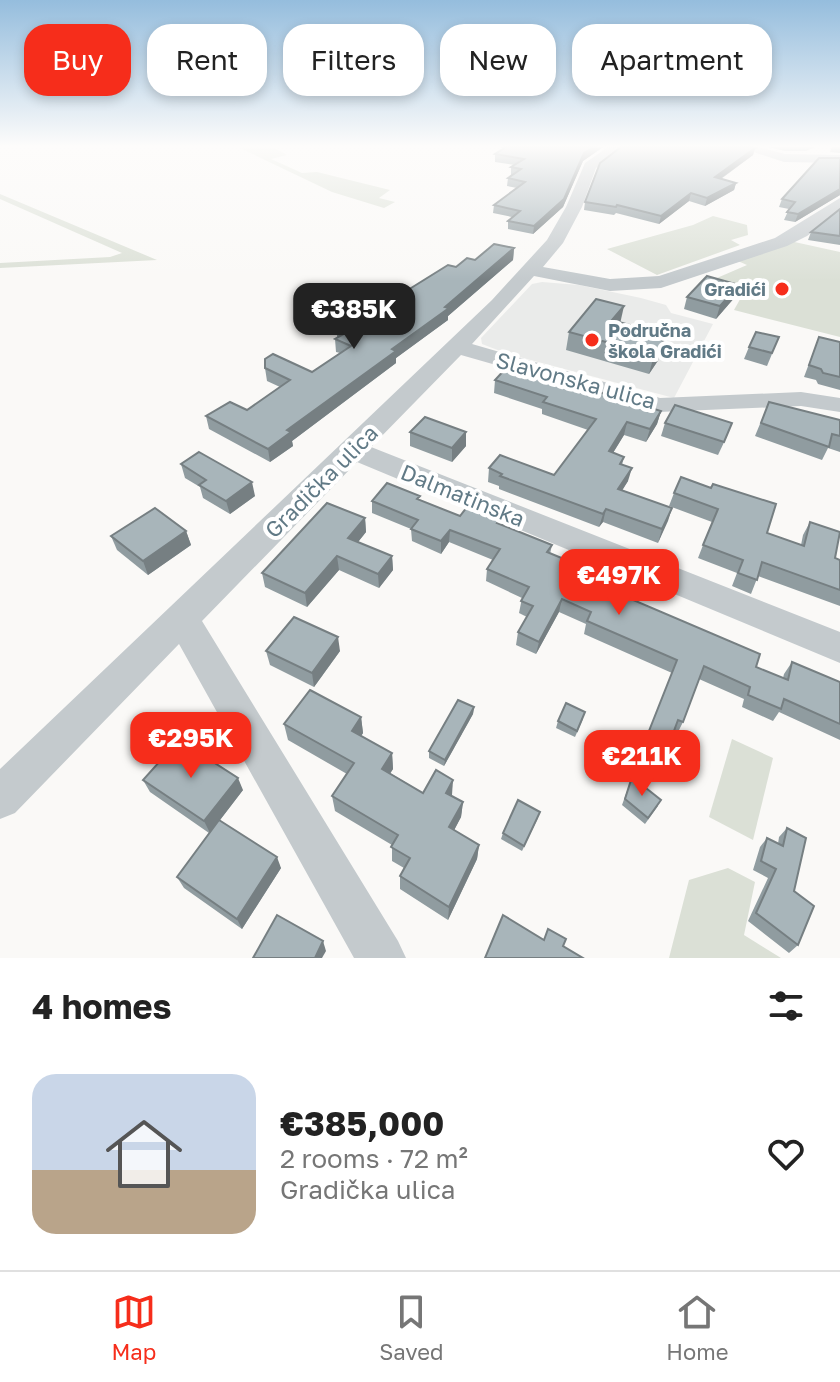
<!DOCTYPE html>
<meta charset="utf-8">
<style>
body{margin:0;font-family:"Golos Text",sans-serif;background:#f2f2f2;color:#222;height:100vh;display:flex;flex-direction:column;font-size:30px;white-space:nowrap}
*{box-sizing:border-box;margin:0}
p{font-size:26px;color:#767676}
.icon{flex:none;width:44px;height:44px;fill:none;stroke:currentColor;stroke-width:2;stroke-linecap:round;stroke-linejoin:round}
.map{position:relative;height:958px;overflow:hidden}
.drawer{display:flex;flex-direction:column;background:#fff;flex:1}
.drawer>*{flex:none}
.hud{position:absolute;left:24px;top:24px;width:792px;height:72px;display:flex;gap:16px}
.price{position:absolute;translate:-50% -68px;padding:0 18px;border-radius:16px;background:#f62d1b;color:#fff;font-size:26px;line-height:52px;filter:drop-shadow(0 2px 4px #0008)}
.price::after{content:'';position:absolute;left:50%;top:48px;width:24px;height:18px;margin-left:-12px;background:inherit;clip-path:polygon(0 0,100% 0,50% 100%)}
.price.current{background:#222;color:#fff}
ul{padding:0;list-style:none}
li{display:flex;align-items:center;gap:24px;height:200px;padding:0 32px}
li span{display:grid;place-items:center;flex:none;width:224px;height:160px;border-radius:24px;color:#555}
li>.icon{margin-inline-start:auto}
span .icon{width:96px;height:96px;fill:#fffc;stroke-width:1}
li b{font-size:34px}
h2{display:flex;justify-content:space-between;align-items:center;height:96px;padding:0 32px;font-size:34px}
.tag{padding:0 28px;border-radius:24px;background:#fff;box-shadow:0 4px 12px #0003;font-size:28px;line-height:72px}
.tag.current{background:#f62d1b;color:#fff}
.tabs{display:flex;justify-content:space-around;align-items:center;height:112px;border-top:2px solid #e0e0e0;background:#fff;font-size:22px;color:#767676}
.tabs a{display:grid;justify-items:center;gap:4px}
.tabs .current{color:#f62d1b}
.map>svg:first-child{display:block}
</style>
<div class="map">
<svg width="840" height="958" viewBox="0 0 840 958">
<rect width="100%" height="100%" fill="#faf9f7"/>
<polygon fill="#eaebea" points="542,282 579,285 641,298 666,305 671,313 713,324 674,398 508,354 482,344 481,338 532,284"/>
<g fill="#dbe0d6">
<polygon points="238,147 273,147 287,155 271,159 302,173 317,172 390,190 379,198 395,202 384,208 332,192"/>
<polygon points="0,194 157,260 0,268 0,263 110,257 122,253 0,199"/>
<polygon points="713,216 747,225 748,235 731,240 740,245 657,275 607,249 693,225"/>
<polygon points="790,241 840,252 840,337 734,310 743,294 703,284 747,265 738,261"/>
<polygon points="732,739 773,758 753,840 709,817"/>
<polygon points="728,868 755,882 744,935 781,958 669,958 689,880"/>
</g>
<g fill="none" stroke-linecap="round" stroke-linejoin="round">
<g fill="#c4cacd" fill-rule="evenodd">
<polygon points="608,147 623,147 596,168 582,207 563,243 543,267 610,279 659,276 775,238 840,198 840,211 807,236 787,246 661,288 610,291 534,276 472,344 660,398 801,392 840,398 840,412 801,406 659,412 461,355 371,447 840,632 840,663 357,462 202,621 398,941 406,958 354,958 179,644 15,813 0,819 0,769 492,300 547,240 566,207 585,163"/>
<polygon points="738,147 758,147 785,154 840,155 840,163 784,162"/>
</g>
</g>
<g fill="#909ca0">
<polygon points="498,147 603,147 583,161 563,207 533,234 508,229 508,221 512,217 493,213 494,205 517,188 507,186 508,178 512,175 511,175 511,167 515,165 495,162 495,154 504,148"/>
<polygon points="768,147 815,147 806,151 785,151"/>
<polygon points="832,147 840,147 840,153 830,152"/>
<polygon points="755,148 753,155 721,179 736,183 734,190 705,206 689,201 659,224 616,213 614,215 584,210 585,202"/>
<polygon points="840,158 840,195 795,222 784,220 789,209 779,207 782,199"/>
<polygon points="840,209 840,245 808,240 811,232"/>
<polygon points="514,248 513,260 448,316 448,320 396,358 396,363 292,441 293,446 270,462 209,429 206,416 247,410 280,387 267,381 265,368 312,372 340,353 336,352 335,339 337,338 337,334 349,326 345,324 344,312 395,298 456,267 475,260"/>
<polygon points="687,297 735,297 716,319 684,309"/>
<polygon points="620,322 658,333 657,338 664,340 659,359 649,374 566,350 569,332"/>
<polygon points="779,337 767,366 744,359 749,347"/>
<polygon points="819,337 840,342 840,390 818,384 816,380 804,377"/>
<polygon points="495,380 661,411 657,424 646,442 624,435 613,453 624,457 622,465 628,481 622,490 672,508 658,543 603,522 599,527 499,489 499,486 488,482 489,468 554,475 588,430 542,414 542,409 494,393"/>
<polygon points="769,402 840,420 840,452 828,448 822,460 755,436"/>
<polygon points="665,423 727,436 718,455 661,436"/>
<polygon points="410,432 466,432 466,446 452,462 410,446"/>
<polygon points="181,464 255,496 230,514 203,498 200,487 185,478"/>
<polygon points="681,477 767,533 801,545 803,535 810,522 835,558 840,560 840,606 758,576 751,594 732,586 737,573 698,558 712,522 669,506 674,493"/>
<polygon points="372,501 420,501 460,516 499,524 552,545 550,554 610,578 607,588 756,667 783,678 784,674 792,662 840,682 840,740 779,712 773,721 742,707 744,699 699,679 683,722 677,734 673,732 662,759 655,755 647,780 644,786 658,806 645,824 622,805 631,780 605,768 617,736 642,748 672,673 584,634 586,624 559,612 536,654 516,645 518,632 527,617 519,613 522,598 486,581 487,569 493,560 449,542 441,554 412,541 411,529 372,513"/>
<polygon points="365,518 366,532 358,542 392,556 393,570 379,588 339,570 307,607 265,587 262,573"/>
<polygon points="186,531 191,545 148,575 117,550 111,536"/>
<polygon points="266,651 340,651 314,687 270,665"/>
<polygon points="474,707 473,714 444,766 429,758 429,751"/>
<polygon points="361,717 363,733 361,736 392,753 393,769 390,773 423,793 452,796 463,802 461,817 454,830 479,845 477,859 448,920 400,889 400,876 404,868 392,861 392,845 335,811 332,796 347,774 288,740 284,724"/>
<polygon points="583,719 575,737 556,728 558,721"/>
<polygon points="143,780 243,790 220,820 281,868 242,929 184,888 177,877 209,833 150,792"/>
<polygon points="538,818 522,851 501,839 503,833"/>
<polygon points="787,828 794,891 798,945 789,953 748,921 768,878 753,870 760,847 767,838 778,844 779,837"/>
</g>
<g fill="#767f82">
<polygon points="594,147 603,147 583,161 563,207 533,234 534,226 584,153"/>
<polygon points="755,148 753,155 713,184 715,177"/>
<polygon points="736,183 734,190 705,206 707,198"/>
<polygon points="840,189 840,195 795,222 798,214"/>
<polygon points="691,193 689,201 659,224 661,216"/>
<polygon points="514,248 513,260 448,316 448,320 396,358 396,363 292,441 293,446 270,462 268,449 287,430 445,307"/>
<polygon points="739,285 735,297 716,319 720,306"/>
<polygon points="624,306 620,324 612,320"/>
<polygon points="664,340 659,359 649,374 654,355"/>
<polygon points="661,411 657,424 646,442 650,429"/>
<polygon points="627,422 624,435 606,464 609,451"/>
<polygon points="466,432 466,446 452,462 452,448"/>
<polygon points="632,468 628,481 615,502 618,489"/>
<polygon points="252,482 255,496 230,514 226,501"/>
<polygon points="672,508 668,521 658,543 662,529"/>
<polygon points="606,509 603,522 599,527 603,514"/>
<polygon points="365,518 366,532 350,552 348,538"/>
<polygon points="450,530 449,542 441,554 441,541"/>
<polygon points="186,531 191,545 148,575 143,561"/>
<polygon points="337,556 339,570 307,607 305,593"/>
<polygon points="392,556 393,570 379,588 378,574"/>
<polygon points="562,599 559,612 536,654 539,642"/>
<polygon points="338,637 340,651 314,687 312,673"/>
<polygon points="474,707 473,714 444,766 445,760"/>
<polygon points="361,717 363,733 354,747 352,731"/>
<polygon points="392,753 393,769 383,785 382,769"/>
<polygon points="238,778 243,790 210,833 204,821"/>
<polygon points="453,780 452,795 446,808 446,793"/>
<polygon points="463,802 461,817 448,842 449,827"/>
<polygon points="479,845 477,859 448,920 449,907"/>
<polygon points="277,857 281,868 242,929 237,919"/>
<polygon points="323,941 326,951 322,958 315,958"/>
</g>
<g fill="#a8b5ba" stroke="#767f82" stroke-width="2">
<polygon points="506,147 594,147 584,153 564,199 534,226 508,221 520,211 494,205 525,182 508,178 521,169 511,167 524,159 495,154"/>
<polygon points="621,147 750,147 755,148 715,177 736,183 707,198 691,193 661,216 617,205 616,207 585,202 600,163"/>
<polygon points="819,158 840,158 840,189 798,214 787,212 795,202 782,199"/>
<polygon points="840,209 840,236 811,232"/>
<polygon points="494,244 514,248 445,307 449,308 392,349 396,351 287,430 291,432 268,449 206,416 230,402 247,410 290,380 265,368 265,359 273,354 312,372 351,346 335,339 342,335 337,334 361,319 344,312 376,291 395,298 448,265 456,267 467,258 475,260"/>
<polygon points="707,276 739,285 720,306 687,297"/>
<polygon points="596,299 624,306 612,320 658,333 655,338 664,340 654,355 569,332"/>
<polygon points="756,332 779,337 772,353 749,347"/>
<polygon points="819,337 840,342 840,377 823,373 821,369 809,365"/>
<polygon points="509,365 661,411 650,429 627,422 609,451 624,457 620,464 632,468 618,489 672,508 662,529 606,509 603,514 500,476 502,474 489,468 500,455 554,475 596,419 543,402 547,397 495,380"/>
<polygon points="769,402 840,420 840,436 832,434 829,447 761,423"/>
<polygon points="675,405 732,423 724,442 665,423"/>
<polygon points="425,417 466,432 452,448 410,432"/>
<polygon points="199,452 252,482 226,501 199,485 206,480 181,464"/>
<polygon points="681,477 711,488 713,484 776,504 767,533 804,546 810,522 840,532 835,558 840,560 840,590 762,562 757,580 738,573 743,560 703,545 718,509 674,493"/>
<polygon points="387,483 420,496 417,499 460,516 467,507 500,519 497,523 552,545 547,552 610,578 605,588 760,654 756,667 788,680 792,662 840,682 840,724 784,699 781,709 748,695 750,687 704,666 683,722 678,720 668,747 647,736 677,660 587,621 591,612 562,599 539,642 518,632 533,606 521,601 529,587 487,569 500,549 450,530 441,541 411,529 418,520 372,501"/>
<polygon points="327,503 365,518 348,538 392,556 378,574 337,556 305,593 262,573"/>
<polygon points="155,508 186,531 143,561 111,536"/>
<polygon points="294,617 338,637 312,673 266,651"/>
<polygon points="310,690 361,717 352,731 392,753 382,769 423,793 436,770 453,780 446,793 463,802 449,827 479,845 449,907 400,876 410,858 391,847 398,835 332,796 354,763 284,724"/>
<polygon points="458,700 474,707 445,760 429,751"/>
<polygon points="566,703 585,712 577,731 558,721"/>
<polygon points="617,736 655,754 647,780 608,761"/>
<polygon points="179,740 238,778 204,821 143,780"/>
<polygon points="632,777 661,800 648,818 625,799"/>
<polygon points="518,800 540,812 524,846 503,833"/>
<polygon points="219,820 277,857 237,919 177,877"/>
<polygon points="787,828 806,838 794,891 814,906 798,945 756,913 776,869 761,861 767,838 783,846"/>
<polygon points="277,915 323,941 315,958 253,958"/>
<polygon points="503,915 544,940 548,929 566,939 563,946 583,958 485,958"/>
</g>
<linearGradient id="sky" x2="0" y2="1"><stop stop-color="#95bddd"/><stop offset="0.52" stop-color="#fdfcfb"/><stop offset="1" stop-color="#fdfcfb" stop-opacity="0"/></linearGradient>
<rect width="840" height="281" fill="url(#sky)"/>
<g fill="#f62d1b" stroke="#fff" stroke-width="3">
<circle cx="782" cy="289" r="8"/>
<circle cx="592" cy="340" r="8"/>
</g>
<g text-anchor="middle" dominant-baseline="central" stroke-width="8" stroke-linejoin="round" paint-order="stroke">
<g font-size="18" font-weight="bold" fill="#617a86" stroke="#fff" text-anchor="end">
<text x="766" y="289">Gradići</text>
<text x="608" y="330" text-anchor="start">Područna<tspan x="608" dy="21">škola Gradići</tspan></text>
</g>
<g font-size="22" fill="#617a86" stroke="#fff">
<text transform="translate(576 380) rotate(15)">Slavonska ulica</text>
<text transform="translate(321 481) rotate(-45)">Gradička ulica</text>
<text transform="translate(463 495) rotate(22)">Dalmatinska</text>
</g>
</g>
</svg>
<b class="price current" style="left:354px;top:351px">€385K</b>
<b class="price" style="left:619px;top:617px">€497K</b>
<b class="price" style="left:191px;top:780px">€295K</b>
<b class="price" style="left:642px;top:798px">€211K</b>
<div class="hud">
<a class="tag current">Buy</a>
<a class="tag">Rent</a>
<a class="tag">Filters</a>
<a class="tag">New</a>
<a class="tag">Apartment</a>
</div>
</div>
<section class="drawer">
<h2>4 homes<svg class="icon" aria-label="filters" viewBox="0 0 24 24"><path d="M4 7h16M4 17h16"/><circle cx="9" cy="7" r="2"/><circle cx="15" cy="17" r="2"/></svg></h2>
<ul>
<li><span style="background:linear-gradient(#c9d6e8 60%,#b9a48a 0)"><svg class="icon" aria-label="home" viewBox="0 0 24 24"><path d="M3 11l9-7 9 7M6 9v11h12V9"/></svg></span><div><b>€385,000</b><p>2 rooms · 72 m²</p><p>Gradička ulica</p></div><svg class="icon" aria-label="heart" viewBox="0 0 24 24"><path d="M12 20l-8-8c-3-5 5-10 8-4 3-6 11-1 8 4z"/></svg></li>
</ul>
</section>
<nav class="tabs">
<a class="current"><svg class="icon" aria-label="map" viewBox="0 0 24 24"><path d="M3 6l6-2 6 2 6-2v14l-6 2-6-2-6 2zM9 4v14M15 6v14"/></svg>Map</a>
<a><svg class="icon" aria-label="saved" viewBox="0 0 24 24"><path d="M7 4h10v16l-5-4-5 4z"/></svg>Saved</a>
<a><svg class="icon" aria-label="home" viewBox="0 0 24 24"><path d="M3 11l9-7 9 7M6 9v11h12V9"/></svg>Home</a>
</nav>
